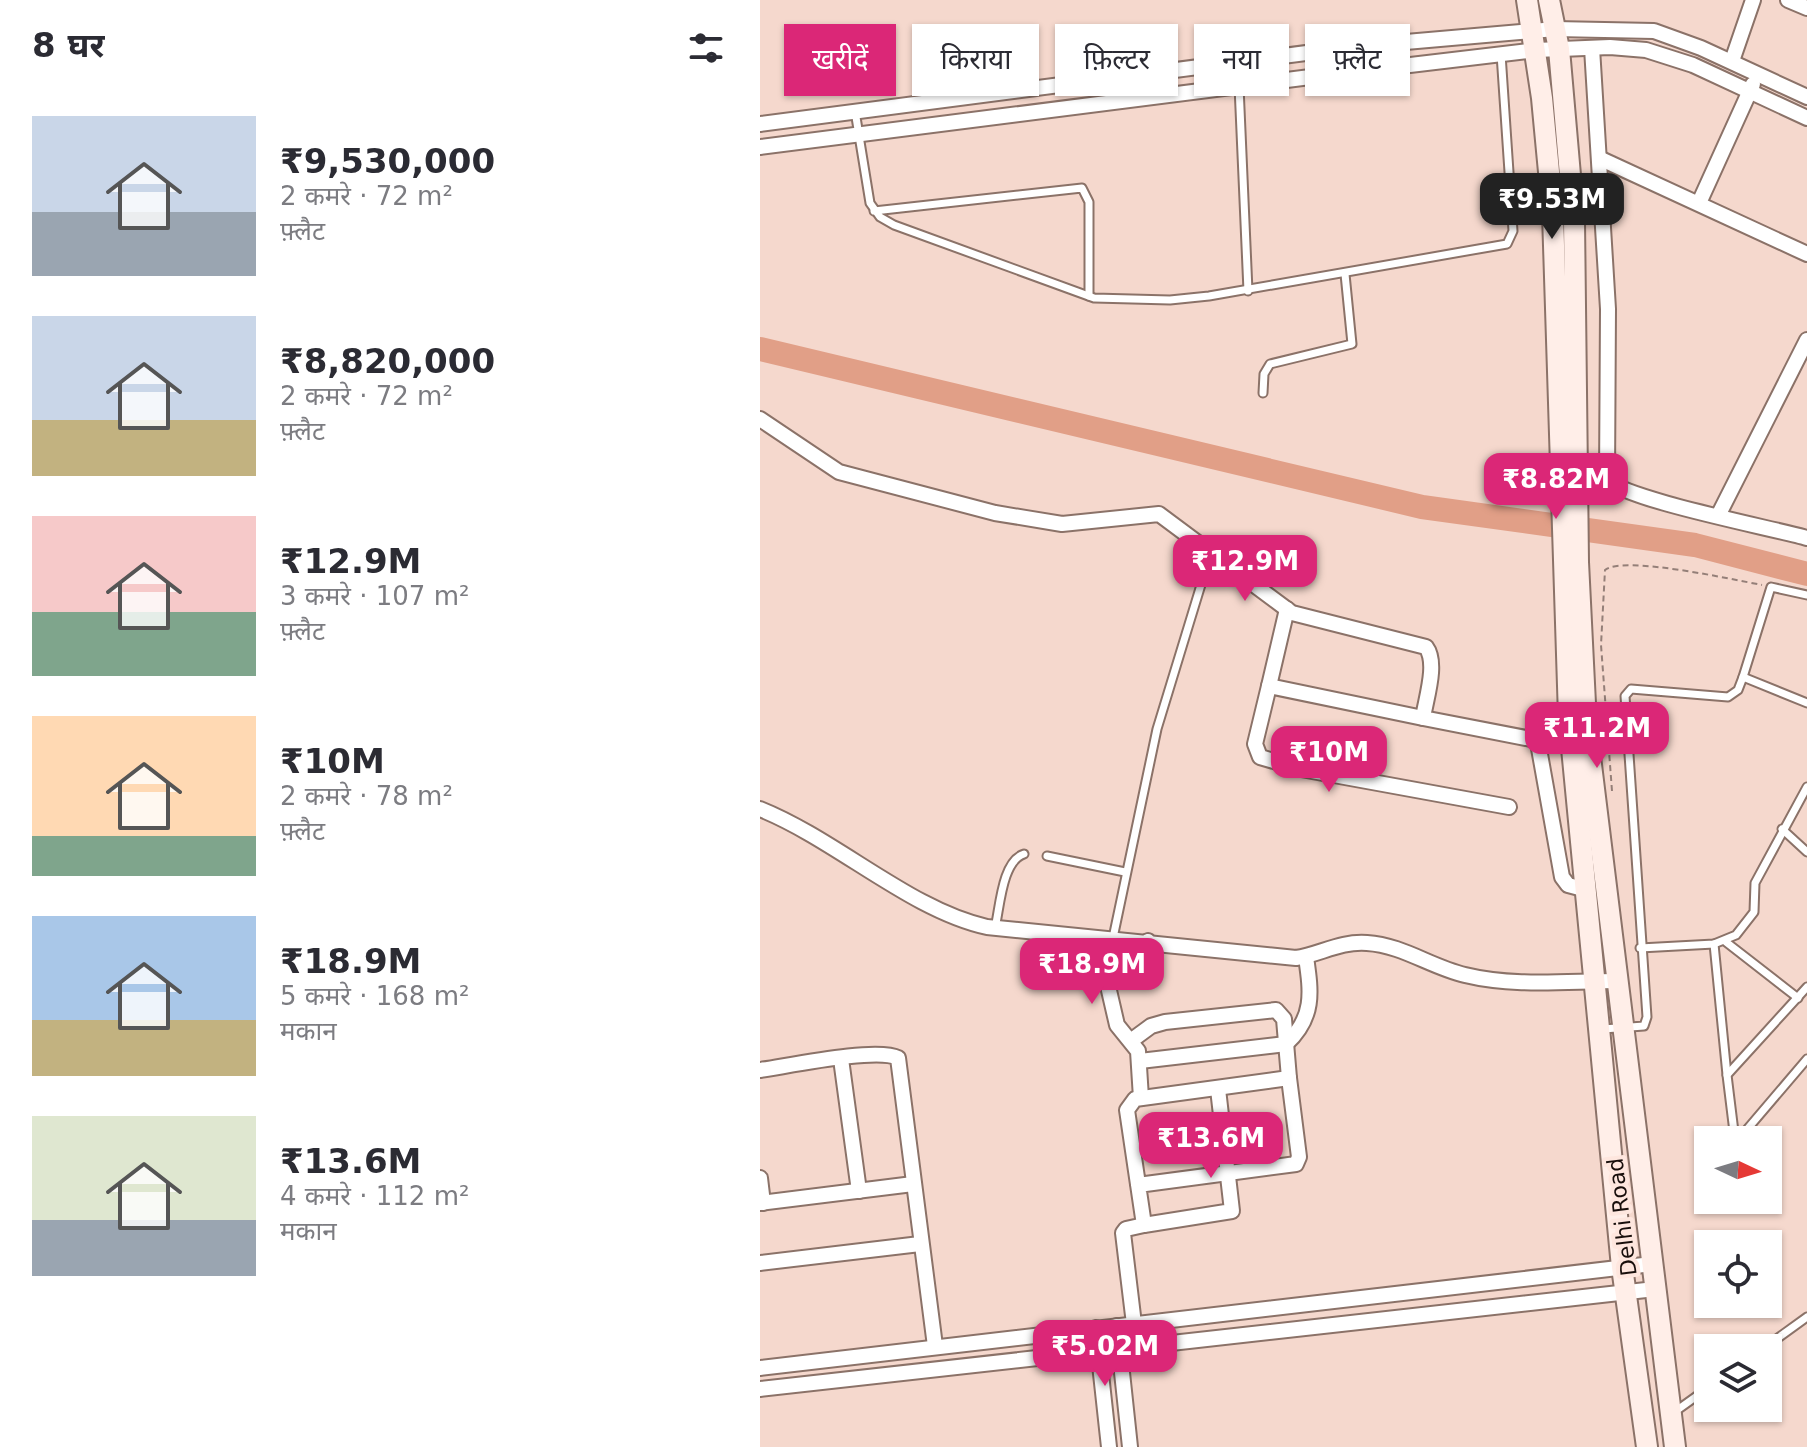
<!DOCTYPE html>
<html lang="hi">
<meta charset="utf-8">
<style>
body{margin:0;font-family:"DejaVu Sans","Noto Sans Devanagari",sans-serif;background:#f7f7f7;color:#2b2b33;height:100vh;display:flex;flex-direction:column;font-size:30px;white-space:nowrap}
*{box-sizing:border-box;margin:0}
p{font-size:26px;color:#7c7c81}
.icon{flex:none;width:44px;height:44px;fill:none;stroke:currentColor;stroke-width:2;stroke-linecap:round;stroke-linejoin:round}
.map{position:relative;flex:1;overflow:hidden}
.panel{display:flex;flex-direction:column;background:#fff;width:760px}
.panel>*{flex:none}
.top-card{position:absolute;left:24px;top:24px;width:760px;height:72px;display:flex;gap:16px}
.needle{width:52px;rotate:94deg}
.tools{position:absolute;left:934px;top:1126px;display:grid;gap:16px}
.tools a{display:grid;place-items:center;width:88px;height:88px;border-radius:0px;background:#fff;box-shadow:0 2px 6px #0004;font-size:40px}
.price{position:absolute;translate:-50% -68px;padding:0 18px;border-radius:16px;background:#db2777;color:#fff;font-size:26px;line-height:52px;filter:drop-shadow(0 2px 4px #0008)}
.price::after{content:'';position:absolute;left:50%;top:48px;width:24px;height:18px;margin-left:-12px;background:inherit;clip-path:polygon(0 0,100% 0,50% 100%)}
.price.selected{background:#222;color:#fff}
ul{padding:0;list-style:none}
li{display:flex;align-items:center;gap:24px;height:200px;padding:0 32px}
li span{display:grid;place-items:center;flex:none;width:224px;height:160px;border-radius:0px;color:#555}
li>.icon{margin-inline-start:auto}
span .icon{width:96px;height:96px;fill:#fffc;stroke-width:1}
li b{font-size:34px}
h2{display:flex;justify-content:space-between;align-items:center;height:96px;padding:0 32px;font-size:34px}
.chip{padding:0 28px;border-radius:0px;background:#fff;box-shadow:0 2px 6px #0004;font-size:28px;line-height:72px}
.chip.selected{background:#db2777;color:#fff}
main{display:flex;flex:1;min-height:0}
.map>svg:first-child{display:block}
</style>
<main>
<section class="panel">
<h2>8 घर<svg class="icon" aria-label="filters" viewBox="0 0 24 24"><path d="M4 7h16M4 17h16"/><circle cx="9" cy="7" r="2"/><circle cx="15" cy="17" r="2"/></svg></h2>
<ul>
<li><span style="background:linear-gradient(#c9d6e8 60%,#9aa5b1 0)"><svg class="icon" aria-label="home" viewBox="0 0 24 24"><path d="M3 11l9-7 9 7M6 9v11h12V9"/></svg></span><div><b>₹9,530,000</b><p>2 कमरे · 72 m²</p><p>फ़्लैट</p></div></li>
<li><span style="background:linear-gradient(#c9d6e8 65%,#c2b280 0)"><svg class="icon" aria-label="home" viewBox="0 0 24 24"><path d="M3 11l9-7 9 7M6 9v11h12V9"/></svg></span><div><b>₹8,820,000</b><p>2 कमरे · 72 m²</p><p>फ़्लैट</p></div></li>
<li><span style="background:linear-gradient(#f6c9c9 60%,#7fa58c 0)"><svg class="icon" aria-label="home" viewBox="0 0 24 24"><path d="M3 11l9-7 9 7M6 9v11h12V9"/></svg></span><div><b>₹12.9M</b><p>3 कमरे · 107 m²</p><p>फ़्लैट</p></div></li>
<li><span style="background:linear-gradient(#ffd9b3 75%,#7fa58c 0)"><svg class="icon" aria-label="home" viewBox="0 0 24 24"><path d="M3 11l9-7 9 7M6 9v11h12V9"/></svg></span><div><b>₹10M</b><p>2 कमरे · 78 m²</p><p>फ़्लैट</p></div></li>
<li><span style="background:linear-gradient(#a9c7e8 65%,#c2b280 0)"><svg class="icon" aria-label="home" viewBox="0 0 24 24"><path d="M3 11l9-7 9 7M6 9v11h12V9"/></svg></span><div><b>₹18.9M</b><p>5 कमरे · 168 m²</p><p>मकान</p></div></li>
<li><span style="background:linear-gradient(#dfe7d0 65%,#9aa5b1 0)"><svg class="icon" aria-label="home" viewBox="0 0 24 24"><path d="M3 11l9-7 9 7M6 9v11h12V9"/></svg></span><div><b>₹13.6M</b><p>4 कमरे · 112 m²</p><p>मकान</p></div></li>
</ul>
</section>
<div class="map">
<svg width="1047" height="1447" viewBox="0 0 1047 1447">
<rect width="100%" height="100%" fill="#f5d8cd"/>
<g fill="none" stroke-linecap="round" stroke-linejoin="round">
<polyline stroke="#e19f87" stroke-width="24" points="0,349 662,507 935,545 1047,574"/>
<defs>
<g id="service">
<polyline points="479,86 488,291"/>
<polyline points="95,111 110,203 120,217 134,225 334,298 410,300 449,296 747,244 753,231 741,54"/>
<polyline points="114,211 322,188 329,202 329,296"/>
<polyline points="503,393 504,374 510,364 592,344 585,274"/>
<polyline points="983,677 1047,703"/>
<polyline points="1022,829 1047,852"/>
<polyline points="287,856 365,872"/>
<path d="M 235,928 C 240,907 242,861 264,854"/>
<polyline points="353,938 397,729 451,552"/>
<polyline points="966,942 1038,998"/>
<polyline points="954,944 967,1075"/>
<polyline points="880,948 954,944 976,935 994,912 995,883 1047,787"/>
<polyline points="843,1029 884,1026 887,1017 865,696 871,689 968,697 978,690 983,677 1011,587 1047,595"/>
<polyline points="975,1140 967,1075 1047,987"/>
<polyline points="978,1140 1047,1059"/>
<polyline points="1004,1348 1047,1317"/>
<polyline points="913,1413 948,1388"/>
</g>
<g id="minor">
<polyline points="1028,0 1047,8"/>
<path d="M 832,48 L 848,309 L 847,479 C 862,499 1012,528 1047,538"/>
<polyline points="972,61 993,0"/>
<polyline points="0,124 600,46 795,29 894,31 941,48 1047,97"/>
<polyline points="0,147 566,75 776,50 850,47 886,50 933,65 1047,118"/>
<polyline points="841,159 1047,254"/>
<polyline points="939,203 993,84"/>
<path d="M 0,419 L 79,472 L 235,513 L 302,524 L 399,514 L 532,613 L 666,647 C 678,663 666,698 663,718 L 771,739 L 778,743 L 802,877 L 808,885 L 827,890"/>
<polyline points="959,514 1047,340"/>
<polyline points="527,609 509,686 663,718"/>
<polyline points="509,686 495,744 500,757 541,769 749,807"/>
<path d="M 0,809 C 77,840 150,910 227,927 L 536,958 C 561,954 580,941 607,943 C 642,945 671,967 705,975 C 754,987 807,981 857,981"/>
<polyline points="372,1040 391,1026 405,1022 516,1010 524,1019 529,1078"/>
<polyline points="81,1059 99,1191"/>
<path d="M 380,1061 L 526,1044 C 555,1017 551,992 546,957"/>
<path d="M 0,1070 C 28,1066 117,1047 138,1058 L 175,1346"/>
<path d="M 381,1098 L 378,1051 L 357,1025 L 345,973 C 350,954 377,957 388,941"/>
<polyline points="0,1178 3,1203"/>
<polyline points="0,1203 153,1184"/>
<polyline points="384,1225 472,1211 458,1089"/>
<polyline points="0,1263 160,1244"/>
<polyline points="374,1324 363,1233 366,1229 384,1225 367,1110 375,1099 529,1078 539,1157 536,1164 378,1185"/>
<polyline points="357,1326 370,1447"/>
<polyline points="336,1328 349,1447"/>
<polyline points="0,1368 892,1264"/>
<polyline points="0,1389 895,1289"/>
</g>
<g id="secondary">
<polyline points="767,0 782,98 793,214 809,717 862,1267 887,1447"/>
<polyline points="789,0 799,49 814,221 818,562 826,724 915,1447"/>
</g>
</defs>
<use href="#service" stroke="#8b7268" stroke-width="11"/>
<use href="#minor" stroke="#8b7268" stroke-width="18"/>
<use href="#secondary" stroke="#8b7268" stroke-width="24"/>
<path stroke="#947f78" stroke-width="2" stroke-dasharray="6 4" stroke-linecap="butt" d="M 852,791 L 841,645 L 845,570 C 863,555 975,580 1002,585"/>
<use href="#service" stroke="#fff" stroke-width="7"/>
<use href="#minor" stroke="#fff" stroke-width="14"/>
<use href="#secondary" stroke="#ffeee8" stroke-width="20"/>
</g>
<g text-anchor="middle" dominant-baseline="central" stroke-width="8" stroke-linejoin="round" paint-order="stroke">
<g font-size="22" fill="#180e0b" stroke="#fee6de">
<text transform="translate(862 1217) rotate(-97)">Delhi Road</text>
</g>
</g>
</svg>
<div class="tools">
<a><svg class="needle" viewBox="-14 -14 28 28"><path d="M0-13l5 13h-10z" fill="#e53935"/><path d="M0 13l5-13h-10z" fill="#7c7c81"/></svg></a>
<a><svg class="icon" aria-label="locate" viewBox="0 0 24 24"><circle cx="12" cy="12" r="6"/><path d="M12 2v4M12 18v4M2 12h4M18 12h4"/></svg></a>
<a><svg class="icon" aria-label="layers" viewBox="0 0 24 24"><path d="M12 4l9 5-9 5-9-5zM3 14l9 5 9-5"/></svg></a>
</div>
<b class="price selected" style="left:792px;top:241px">₹9.53M</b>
<b class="price" style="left:796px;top:521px">₹8.82M</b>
<b class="price" style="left:485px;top:603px">₹12.9M</b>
<b class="price" style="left:837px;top:770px">₹11.2M</b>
<b class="price" style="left:569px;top:794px">₹10M</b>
<b class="price" style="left:332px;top:1006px">₹18.9M</b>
<b class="price" style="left:451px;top:1180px">₹13.6M</b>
<b class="price" style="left:345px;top:1388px">₹5.02M</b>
<div class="top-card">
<a class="chip selected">खरीदें</a>
<a class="chip">किराया</a>
<a class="chip">फ़िल्टर</a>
<a class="chip">नया</a>
<a class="chip">फ़्लैट</a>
</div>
</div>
</main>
